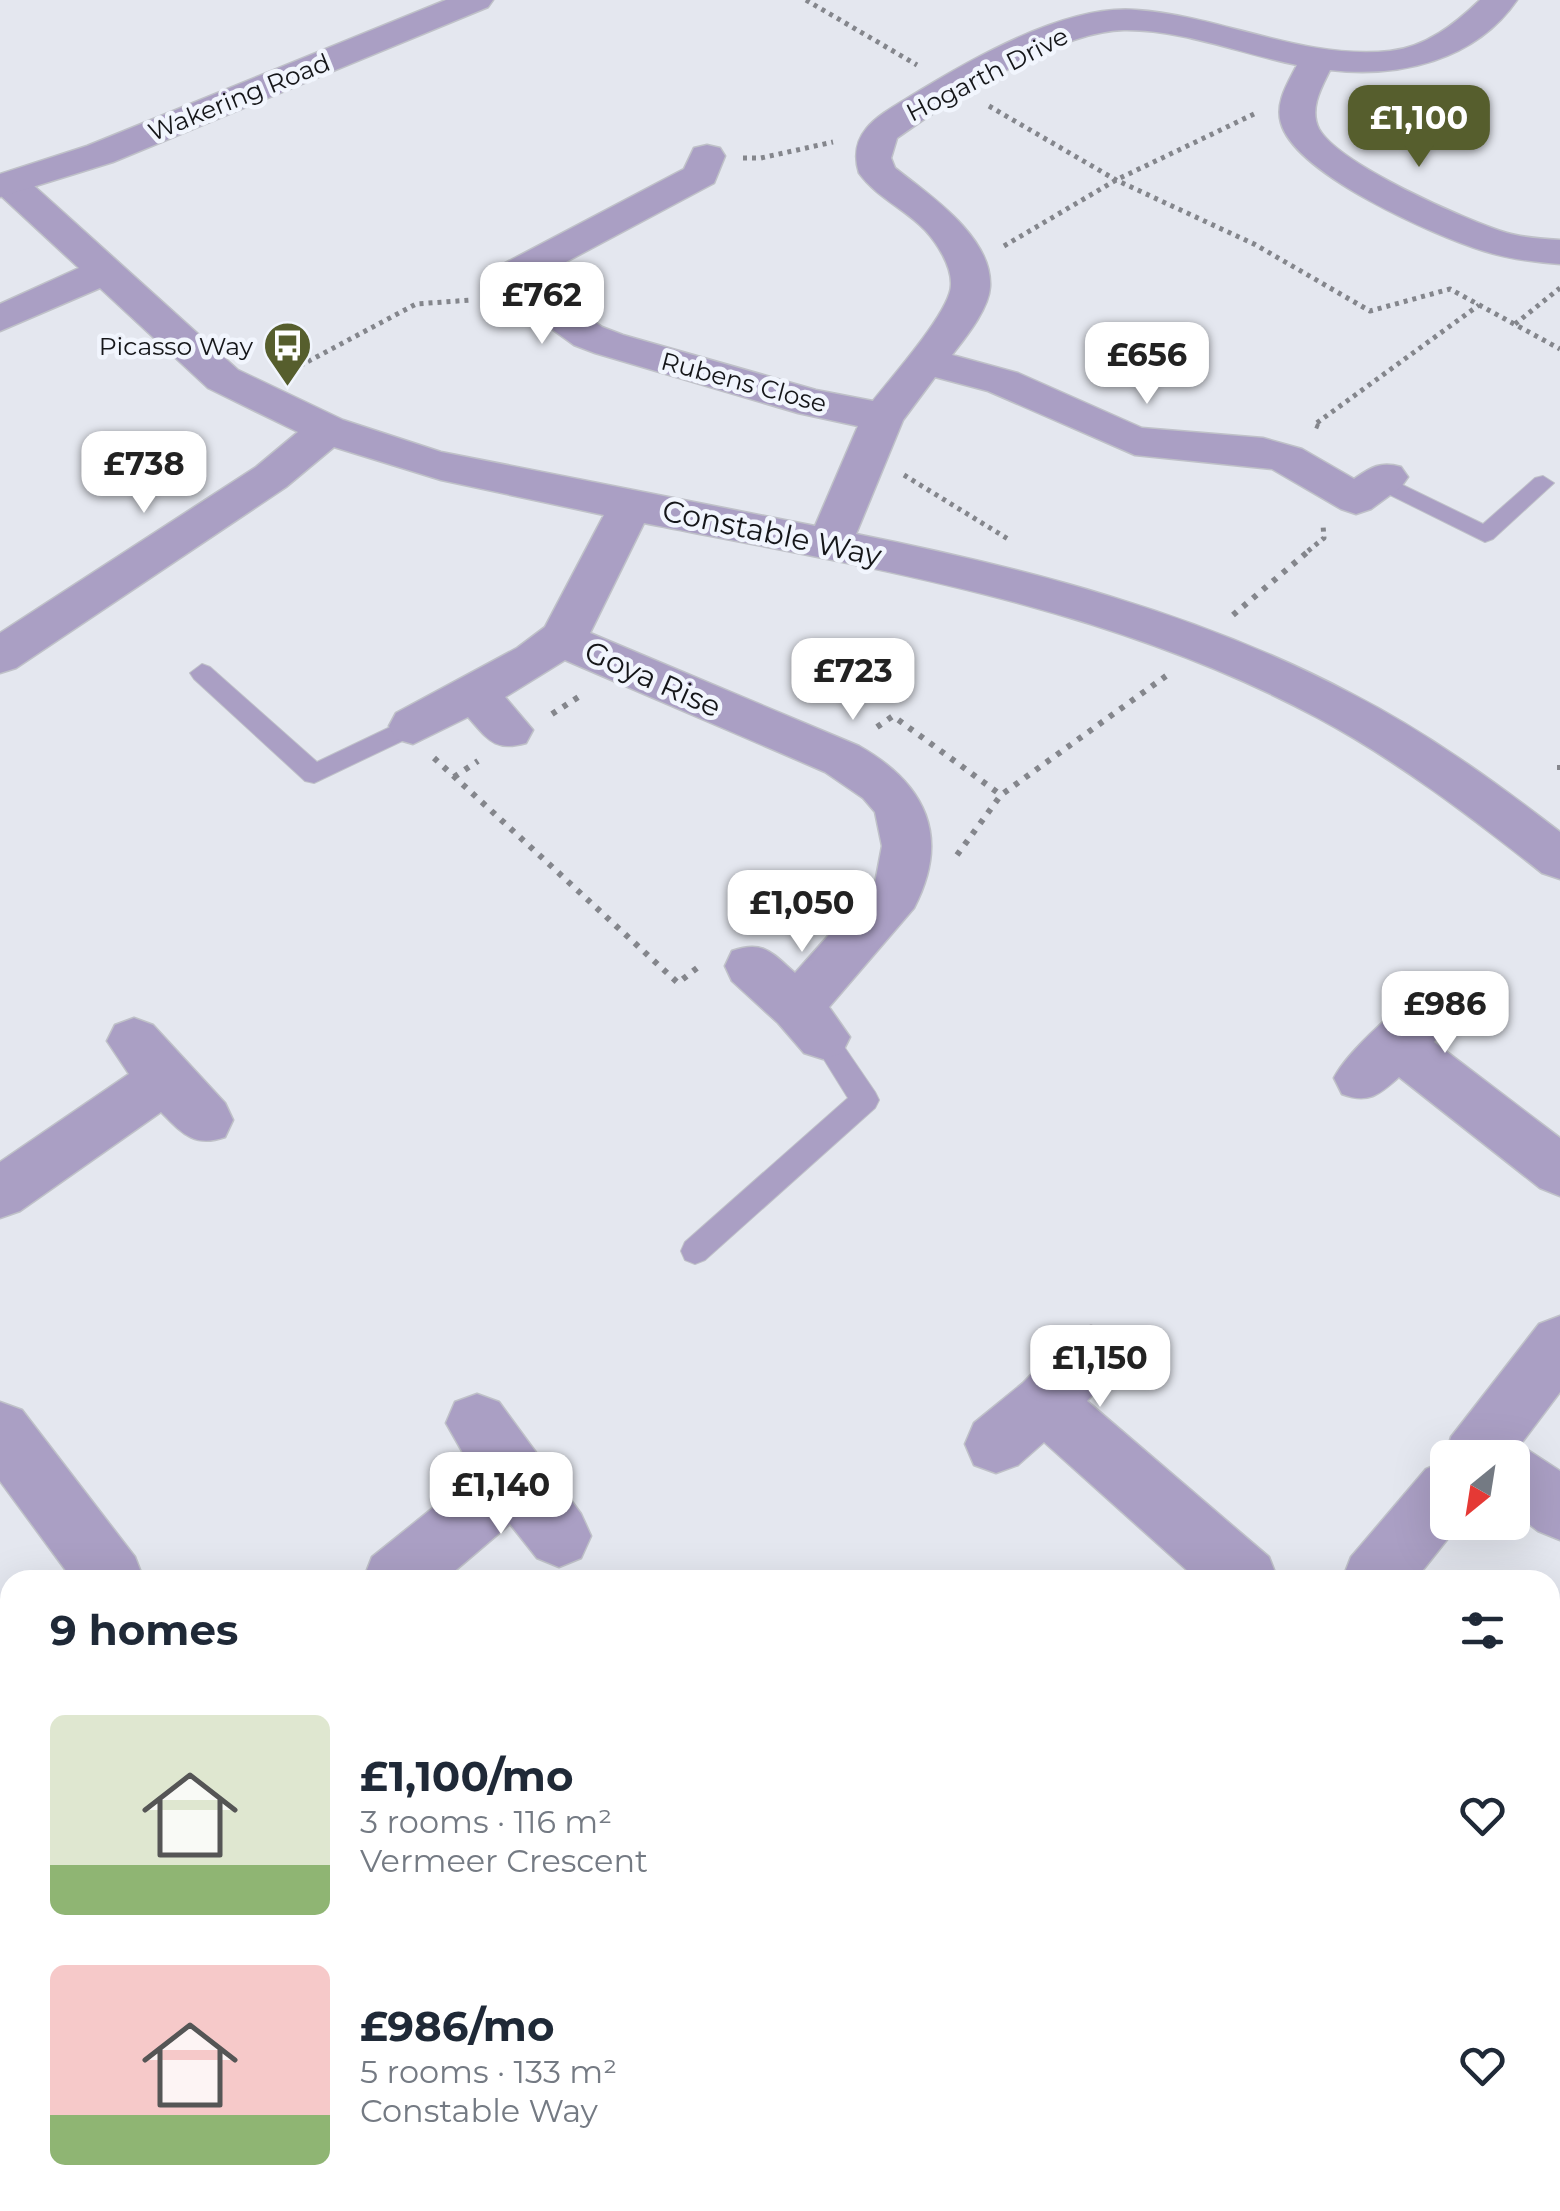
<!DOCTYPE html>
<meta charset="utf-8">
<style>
body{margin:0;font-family:Montserrat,sans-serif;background:#f6f6f7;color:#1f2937;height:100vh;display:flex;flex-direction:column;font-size:38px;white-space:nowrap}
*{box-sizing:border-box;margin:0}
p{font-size:32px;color:#747a83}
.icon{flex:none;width:55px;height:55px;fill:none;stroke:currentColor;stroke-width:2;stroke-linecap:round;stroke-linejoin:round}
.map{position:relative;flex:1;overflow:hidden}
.sheet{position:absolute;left:0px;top:1570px;width:1560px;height:642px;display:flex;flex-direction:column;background:#fff;border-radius:30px 30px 0 0;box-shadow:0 10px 40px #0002}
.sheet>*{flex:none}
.needle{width:65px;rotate:210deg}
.tools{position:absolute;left:1430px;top:1440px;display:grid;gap:20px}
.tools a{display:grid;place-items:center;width:100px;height:100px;border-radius:15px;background:#fff;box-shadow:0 10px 40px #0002;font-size:50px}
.price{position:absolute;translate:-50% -85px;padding:0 22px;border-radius:20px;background:#fff;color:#222;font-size:32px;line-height:65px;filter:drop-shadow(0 2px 5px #0008)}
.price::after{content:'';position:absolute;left:50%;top:60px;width:30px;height:22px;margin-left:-15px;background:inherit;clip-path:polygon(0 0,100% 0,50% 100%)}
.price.active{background:#565e2d;color:#fff}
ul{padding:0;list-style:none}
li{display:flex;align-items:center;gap:30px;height:250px;padding:0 50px}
li span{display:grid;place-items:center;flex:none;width:280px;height:200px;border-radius:15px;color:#555}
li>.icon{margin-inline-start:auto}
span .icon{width:120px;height:120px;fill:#fffc;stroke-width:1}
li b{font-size:42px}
h2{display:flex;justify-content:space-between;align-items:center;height:120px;padding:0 50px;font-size:42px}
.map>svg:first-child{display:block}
</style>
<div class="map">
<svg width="1560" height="2211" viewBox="0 0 1560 2211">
<rect width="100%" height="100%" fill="#e4e7ef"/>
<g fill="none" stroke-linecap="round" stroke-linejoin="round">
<defs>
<g id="service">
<polygon points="1380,474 1483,524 1535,478 1543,476 1554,483 1493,539 1485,542 1372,486 1369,481"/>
<polygon points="202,664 210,667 317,762 405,720 413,717 425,726 421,732 314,783 305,781 194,679 190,673"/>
<polygon points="823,1026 832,1029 875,1092 879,1100 875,1108 705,1260 695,1264 685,1260 681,1251 685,1242 848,1098 810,1037 814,1029"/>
</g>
<g id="minor">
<path d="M 1480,0 L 1517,0 C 1475,61 1399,78 1330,70 C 1321,88 1309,109 1319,129 C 1338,164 1467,221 1507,233 C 1524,238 1542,239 1560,240 L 1560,264 C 1534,262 1509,259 1484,251 C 1435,236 1295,174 1281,123 C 1275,102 1288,83 1297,65 C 1242,54 1181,29 1124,30 C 1059,31 950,100 897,138 L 891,158 L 895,168 C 929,195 993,237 990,287 C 989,309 965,338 952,355 L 1018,373 L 1142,428 L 1263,438 L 1302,449 L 1354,479 C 1371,467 1381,461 1401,467 L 1408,477 L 1401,487 L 1371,509 L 1356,514 L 1341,509 L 1272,469 L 1135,455 L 988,391 L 935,377 L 903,420 L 856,534 C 1025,568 1199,613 1352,694 C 1426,732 1494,781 1560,832 L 1560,879 L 1542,873 C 1471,817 1398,761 1318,718 C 1110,606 873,568 644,523 L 590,633 L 859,746 C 926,784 951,837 914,908 L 829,1007 L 850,1037 L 842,1053 L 823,1059 L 804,1053 L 778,1023 L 732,981 L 725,966 L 732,951 C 764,940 772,953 795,973 L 875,883 L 882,846 L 875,812 L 863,798 L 825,772 L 565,660 L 505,697 L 533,730 L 526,743 C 494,752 488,739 468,717 L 413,744 L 396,739 L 389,726 L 396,713 L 517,648 L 545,627 L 604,515 L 441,480 L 334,447 L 286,487 L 16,668 L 0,673 L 0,633 L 256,467 L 298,432 L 208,388 L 100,288 L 0,331 L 0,304 L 79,268 L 0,195 L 0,175 L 23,176 L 238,370 L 343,420 L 441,452 L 815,526 L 858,426 L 798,413 L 595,353 L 574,345 L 492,286 L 486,278 L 492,270 L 684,169 L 694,148 L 707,145 L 720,148 L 725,156 L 714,183 L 534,279 L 602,327 L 623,335 L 816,390 L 873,401 C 890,379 951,311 951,285 C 952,266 937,243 925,230 C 905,209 876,197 859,173 C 847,134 876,117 906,99 C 966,62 1064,4 1136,10 C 1222,16 1302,60 1390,51 C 1426,47 1455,24 1480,0 Z"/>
<path d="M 1432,987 L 1451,993 L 1459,1009 L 1434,1042 L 1560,1138 L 1560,1196 L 1540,1188 L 1399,1077 C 1379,1095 1368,1104 1342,1094 L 1334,1078 C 1346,1053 1407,996 1432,987 Z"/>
<path d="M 134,1018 L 153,1025 L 225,1103 L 233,1120 L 225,1137 C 194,1148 182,1133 161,1112 L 20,1211 L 0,1218 L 0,1162 L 129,1074 L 107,1041 L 115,1025 Z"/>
<polygon points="1560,1316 1560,1392 1520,1445 1560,1471 1560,1540 1538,1531 1512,1511 1512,1458 1448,1458 1448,1522 1461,1522 1415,1580 1342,1580 1351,1557 1426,1469 1444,1461 1451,1437 1539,1324"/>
<polygon points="1091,1326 1112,1334 1121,1354 1112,1374 1087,1401 1269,1557 1278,1580 1198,1580 1044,1442 1018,1465 996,1473 974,1465 965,1444 974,1423 1023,1383 1070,1334"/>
<polygon points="477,1394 499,1402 581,1514 591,1536 581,1558 559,1567 537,1558 510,1524 444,1580 363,1580 372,1557 475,1474 446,1423 455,1402"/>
<polygon points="0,1402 22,1410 135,1557 144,1580 73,1580 0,1481"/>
<polygon points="10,1702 10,1772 0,1777 0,1706"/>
<polygon points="1550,2167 1560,2172 1560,2211 1508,2211 1504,2202 1550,2202"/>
<polygon points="562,2202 638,2202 636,2211 560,2211"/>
</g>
<polygon id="tertiary" points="446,0 493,0 488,7 113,162 0,197 0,174 87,146"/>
</defs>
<use href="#service" stroke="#bfc1c8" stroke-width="2"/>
<use href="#minor" stroke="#bfc1c8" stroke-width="3"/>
<use href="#tertiary" stroke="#bfc1c8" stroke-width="3"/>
<g stroke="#84868c" stroke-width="5" stroke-dasharray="4 5" stroke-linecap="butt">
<polyline points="806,0 917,65"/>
<polyline points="989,106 1116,180 1254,244 1370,311 1450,289 1560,349"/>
<polyline points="743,158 761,158 833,142"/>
<polyline points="1004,246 1116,180 1254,114"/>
<polyline points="1515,324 1560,288"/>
<polyline points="292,370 416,304 471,300"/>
<polyline points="1319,427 1314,425 1479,305"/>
<polyline points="904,475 1008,539"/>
<polyline points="1308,551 1324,538 1323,525"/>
</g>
<g stroke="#84868c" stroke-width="6" stroke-dasharray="5 8" stroke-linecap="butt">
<polyline points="1233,615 1311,549"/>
<polyline points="552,714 583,694"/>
<polyline points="877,727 893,716 1001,795"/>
<polyline points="434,758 678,983 702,964"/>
<polyline points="1560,765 1560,773"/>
<polyline points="454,777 478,761"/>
<polyline points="957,855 1001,795 1166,676"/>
</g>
<use href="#service" fill="#aa9fc4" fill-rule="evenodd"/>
<use href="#minor" fill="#aa9fc4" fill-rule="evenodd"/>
<use href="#tertiary" fill="#aa9fc4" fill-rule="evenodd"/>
</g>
<defs>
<symbol id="bus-pin" viewBox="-11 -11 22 30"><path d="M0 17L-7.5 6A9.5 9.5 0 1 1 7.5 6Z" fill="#565e2d" stroke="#f1f5fd"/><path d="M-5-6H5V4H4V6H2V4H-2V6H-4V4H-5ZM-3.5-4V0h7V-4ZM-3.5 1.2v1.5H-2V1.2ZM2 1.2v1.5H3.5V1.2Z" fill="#fff"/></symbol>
</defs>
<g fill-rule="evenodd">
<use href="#bus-pin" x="260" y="318" width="55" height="75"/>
</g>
<g text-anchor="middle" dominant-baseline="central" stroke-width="9" stroke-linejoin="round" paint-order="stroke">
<g font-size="25" fill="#151619" stroke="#f1f5fd">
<text transform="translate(987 74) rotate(-27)">Hogarth Drive</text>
<text transform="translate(239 97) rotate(-22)">Wakering Road</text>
<text transform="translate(744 382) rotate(15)">Rubens Close</text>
</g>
<g font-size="25" fill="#151619" stroke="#f1f5fd" text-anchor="end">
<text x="253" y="346">Picasso Way</text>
</g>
<g font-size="30" fill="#151619" stroke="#f1f5fd">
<text transform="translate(772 533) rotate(12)">Constable Way</text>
<text transform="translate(653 679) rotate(24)">Goya Rise</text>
</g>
</g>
</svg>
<div class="tools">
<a><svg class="needle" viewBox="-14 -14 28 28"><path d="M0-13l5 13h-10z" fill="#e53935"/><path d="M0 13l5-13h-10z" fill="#747a83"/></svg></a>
</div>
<b class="price active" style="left:1419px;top:170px">£1,100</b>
<b class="price" style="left:542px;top:347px">£762</b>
<b class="price" style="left:1147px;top:407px">£656</b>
<b class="price" style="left:144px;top:516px">£738</b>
<b class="price" style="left:853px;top:723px">£723</b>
<b class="price" style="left:802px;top:955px">£1,050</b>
<b class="price" style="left:1445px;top:1056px">£986</b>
<b class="price" style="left:1100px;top:1410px">£1,150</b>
<b class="price" style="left:501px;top:1537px">£1,140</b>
<section class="sheet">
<h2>9 homes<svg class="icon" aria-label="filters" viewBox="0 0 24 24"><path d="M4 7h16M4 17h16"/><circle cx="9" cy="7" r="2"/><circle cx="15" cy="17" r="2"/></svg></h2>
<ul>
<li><span style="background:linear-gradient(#dfe7d0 75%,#8fb573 0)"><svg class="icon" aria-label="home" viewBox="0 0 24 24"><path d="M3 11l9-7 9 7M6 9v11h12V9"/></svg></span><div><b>£1,100/mo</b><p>3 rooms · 116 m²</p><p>Vermeer Crescent</p></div><svg class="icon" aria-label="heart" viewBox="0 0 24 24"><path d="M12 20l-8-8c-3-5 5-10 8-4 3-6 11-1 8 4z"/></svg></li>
<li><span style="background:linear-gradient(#f6c9c9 75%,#8fb573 0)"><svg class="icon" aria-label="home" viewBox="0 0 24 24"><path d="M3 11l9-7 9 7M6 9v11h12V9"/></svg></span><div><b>£986/mo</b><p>5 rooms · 133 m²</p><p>Constable Way</p></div><svg class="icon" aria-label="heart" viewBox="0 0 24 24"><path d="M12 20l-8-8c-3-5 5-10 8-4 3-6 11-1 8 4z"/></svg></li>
</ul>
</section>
</div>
